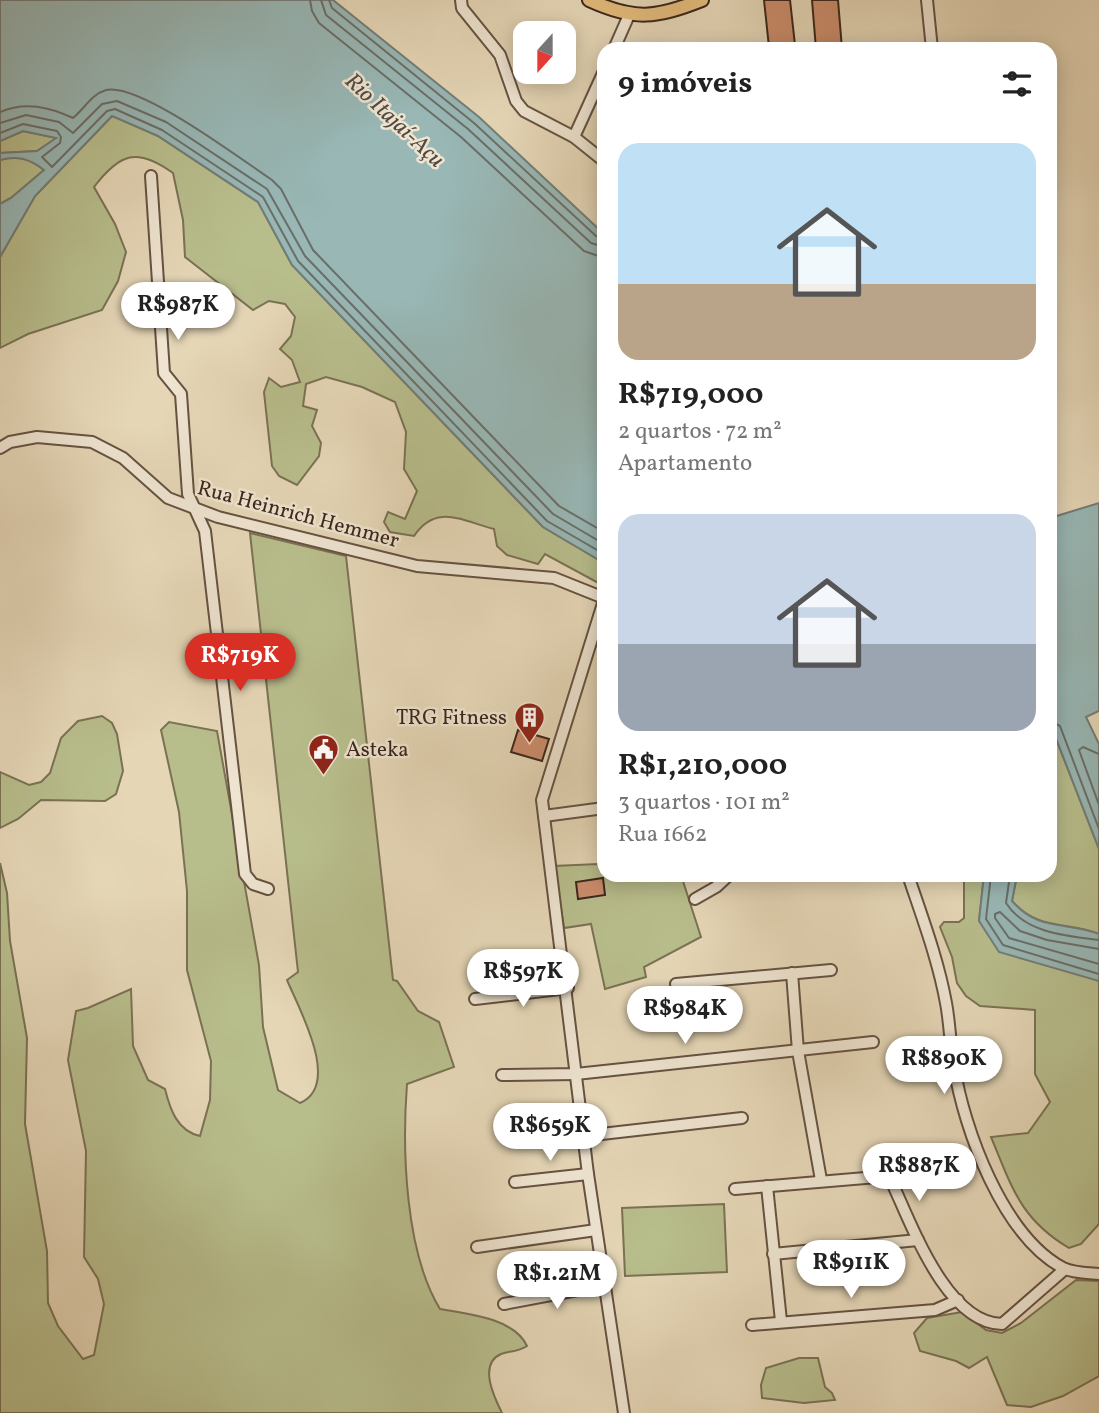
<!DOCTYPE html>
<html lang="pt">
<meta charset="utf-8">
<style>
body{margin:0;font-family:Vollkorn,serif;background:#f6f6f6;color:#222;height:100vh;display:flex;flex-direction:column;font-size:26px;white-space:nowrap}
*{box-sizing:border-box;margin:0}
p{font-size:23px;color:#767676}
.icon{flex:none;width:38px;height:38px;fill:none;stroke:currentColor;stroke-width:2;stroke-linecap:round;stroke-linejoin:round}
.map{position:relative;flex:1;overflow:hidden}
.sheet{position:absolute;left:597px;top:42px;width:460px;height:840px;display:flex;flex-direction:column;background:#fff;border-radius:21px;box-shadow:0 4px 18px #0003}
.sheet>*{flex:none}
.needle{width:46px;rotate:201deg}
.fabs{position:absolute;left:513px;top:21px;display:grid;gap:14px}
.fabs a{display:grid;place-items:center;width:63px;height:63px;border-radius:14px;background:#fff;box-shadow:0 4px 18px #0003;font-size:35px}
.price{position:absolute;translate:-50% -60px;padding:0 16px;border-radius:24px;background:#fff;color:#222;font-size:23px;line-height:46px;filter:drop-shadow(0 2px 4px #0008)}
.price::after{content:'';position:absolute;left:50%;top:42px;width:21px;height:16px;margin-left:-10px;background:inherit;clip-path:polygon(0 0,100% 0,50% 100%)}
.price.active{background:#d93025;color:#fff}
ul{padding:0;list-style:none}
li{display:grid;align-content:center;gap:14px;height:371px;padding:0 21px}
li span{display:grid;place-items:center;height:217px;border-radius:21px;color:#555}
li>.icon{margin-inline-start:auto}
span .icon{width:126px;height:126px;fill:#fffc;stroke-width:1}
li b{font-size:30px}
h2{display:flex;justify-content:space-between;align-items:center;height:84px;padding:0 21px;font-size:30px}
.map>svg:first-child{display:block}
</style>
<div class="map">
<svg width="1099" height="1413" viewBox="0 0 1099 1413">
<rect width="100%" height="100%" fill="#e5d6b6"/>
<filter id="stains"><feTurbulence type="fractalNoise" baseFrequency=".00286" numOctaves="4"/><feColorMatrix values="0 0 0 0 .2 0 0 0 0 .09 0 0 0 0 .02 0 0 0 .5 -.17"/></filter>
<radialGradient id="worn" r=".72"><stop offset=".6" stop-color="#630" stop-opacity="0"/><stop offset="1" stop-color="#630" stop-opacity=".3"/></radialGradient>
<g fill="#b8bd8c" stroke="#7a7254" stroke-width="2">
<path d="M 113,115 L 158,136 L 258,202 L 292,265 L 543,527 L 604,563 L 604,586 L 545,554 L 538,564 L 507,555 L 497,546 L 494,529 C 462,521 436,503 414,536 L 390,532 L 384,522 L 388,512 L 405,519 L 417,491 L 404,469 L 406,432 L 395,402 L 362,387 L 326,377 L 306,384 L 303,406 L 317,410 L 312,426 L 321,443 L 319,456 L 297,485 L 279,476 L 272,466 L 264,392 L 269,378 L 281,387 L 300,382 L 292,360 L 280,349 L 291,336 L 295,317 L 285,304 L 269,301 L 253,310 L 185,257 L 183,220 L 173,173 C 137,147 120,153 94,187 L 115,224 L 126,252 L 118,281 L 102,310 L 28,334 L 0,348 L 0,257 L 35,196 Z"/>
<polygon points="23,131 57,138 37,151 0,153 0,141"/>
<polygon points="12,157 32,160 44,170 11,198 0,204 0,160"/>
<path d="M 250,533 L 346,556 L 393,980 L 397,981 L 418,1011 L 439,1022 L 454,1067 L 407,1084 C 402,1150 405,1252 440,1309 C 468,1314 514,1318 527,1346 C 516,1353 511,1350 501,1354 C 478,1364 494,1397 502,1413 L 0,1413 L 0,863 L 7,893 L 10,941 L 27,1038 L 25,1124 L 47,1251 L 48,1303 L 58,1326 L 83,1359 L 94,1355 L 104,1304 L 98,1279 L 84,1257 L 86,1151 L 68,1060 L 76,1011 L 88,1008 L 131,989 L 133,1046 L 148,1080 L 165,1089 C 170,1109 177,1131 200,1136 L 210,1100 L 211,1061 L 187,970 L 187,891 L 179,812 L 161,730 L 169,722 L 217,731 L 259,965 L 263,1027 L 278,1090 L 300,1103 C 342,1085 299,1009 287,980 L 298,972 Z"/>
<polygon points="102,716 112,723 117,734 123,771 116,794 105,801 41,800 18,819 0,828 0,772 29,785 41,782 50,773 61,738 78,721"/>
<path d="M 1050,723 L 1099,849 L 1099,934 C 1065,921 1039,931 1012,901 L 1017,875 L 1050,875 Z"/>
<polygon points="598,864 600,870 604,870 604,875 681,875 701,937 644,967 646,977 605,989 591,924 564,928 554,866"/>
<path d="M 968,875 L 984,875 L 979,921 L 1099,981 L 1099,1224 L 1081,1244 L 1069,1248 C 1020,1219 1012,1187 991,1137 L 1028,1133 L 1050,1102 L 1035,1074 L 1035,1010 L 980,1006 L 966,996 L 957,983 L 952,957 L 940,927 L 944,922 L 959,922 L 964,918 L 964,879 Z"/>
<polygon points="724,1204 727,1272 625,1276 622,1208"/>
<polygon points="1076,1280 1099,1281 1099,1376 1063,1396 1031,1407 1007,1405 987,1357 969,1368 956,1361 920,1351 914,1333 927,1318 962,1312 986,1330 1002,1333 1021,1323"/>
<polygon points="799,1358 818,1358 825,1387 832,1393 835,1400 804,1403 762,1398 761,1385 766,1368"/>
</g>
<g fill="#98b7b5" stroke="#737d78" stroke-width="2">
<path d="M 0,0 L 333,0 L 479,117 L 604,234 L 604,563 L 543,527 L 292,265 L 258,202 L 158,136 L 112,116 L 35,196 L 0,257 L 0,204 L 11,198 L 44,170 C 30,159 17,155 0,160 L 0,153 L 37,151 L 56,138 L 23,131 L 0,141 Z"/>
<polygon points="1099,503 1099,711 1086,717 1099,744 1099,849 1050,723 1050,518"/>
<path d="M 984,875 L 1017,875 L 1012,901 C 1039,932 1065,921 1099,934 L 1099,981 L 999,952 L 979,921 Z"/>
</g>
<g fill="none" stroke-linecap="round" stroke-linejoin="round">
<g stroke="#6a6e68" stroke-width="2">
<polyline points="310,0 312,11 319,23 461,137 584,251 604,258"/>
<polyline points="321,0 326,15 468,129 591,243 604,247"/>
<polyline points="329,0 332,8 474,123 596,236 604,238"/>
<path d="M 0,112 C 25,101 49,107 73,118 C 84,109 92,94 106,90 C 139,82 242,160 272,180 L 281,189 L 313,250 L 559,506 L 604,532"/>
<polyline points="0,123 26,115 59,122 73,133 102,104 117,101 166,122 267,189 305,256 553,514 604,544"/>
<polyline points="0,133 23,124 57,131 61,137 60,143 42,157 52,167 107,111 115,109 162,130 263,197 298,261 547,521 604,554"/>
<polyline points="1050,721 1060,726 1099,829"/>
<polyline points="1099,754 1083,747 1079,750 1099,805"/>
<polyline points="991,875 986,919 1003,945 1099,974"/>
<path d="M 1010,875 L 1006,903 C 1025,933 1066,936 1099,940"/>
<polyline points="1099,949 1047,940 1020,931 1000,912 995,914 995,918 1009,938 1099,964"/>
</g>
</g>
<g fill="#cb8d6c" stroke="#3b261c" stroke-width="2">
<polygon points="764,0 790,0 795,45 769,47"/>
<polygon points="812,0 838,0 842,49 816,49"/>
<polygon points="518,730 549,739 542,761 511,752"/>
<polygon points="603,878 605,895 578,899 576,882"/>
</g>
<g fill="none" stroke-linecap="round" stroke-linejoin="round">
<defs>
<g id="minor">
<polyline points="461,0 462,8 500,55 516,101 524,111 574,137 604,161"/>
<polyline points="927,0 932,49"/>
<polyline points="614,49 629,15"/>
<polyline points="574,137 604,71"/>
<polyline points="151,176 164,373 181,394 188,494 205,531 245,874 253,884 268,889"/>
<polyline points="0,448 10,442 37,437 92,442 123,458 168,498 218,517 417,566 554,578 604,598"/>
<polyline points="604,600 542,800 588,1174 624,1413"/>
<polyline points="544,816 604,808"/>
<path d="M 908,875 C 922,917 938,959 946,1003 C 950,1024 950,1045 954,1066 C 964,1130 1003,1236 1063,1268 C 1073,1273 1087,1273 1099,1274"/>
<polyline points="695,899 716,887 729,875"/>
<polyline points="792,973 798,1051 821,1180"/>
<polyline points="676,984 831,970"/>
<polyline points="475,999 568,988"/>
<polyline points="502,1075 576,1074 873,1042"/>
<polyline points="584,1136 742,1118"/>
<polyline points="515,1182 588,1174"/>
<polyline points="767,1186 781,1321"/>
<path d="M 735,1189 L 889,1176 C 910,1220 945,1323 1002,1324 L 1065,1269"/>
<polyline points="477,1247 596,1230"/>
<polyline points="773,1254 918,1240"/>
<polyline points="504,1304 604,1285"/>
<polyline points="752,1325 935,1310 958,1300"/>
</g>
<path id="major" d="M 589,0 C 635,21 656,18 702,0"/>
</defs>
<use href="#minor" stroke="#665242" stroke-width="14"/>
<use href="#major" stroke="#3b261c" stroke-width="16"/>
<use href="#minor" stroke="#eee4d0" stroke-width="10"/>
<use href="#major" stroke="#e2bb7b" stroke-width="12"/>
</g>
<defs>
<symbol id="building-pin" viewBox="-11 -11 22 30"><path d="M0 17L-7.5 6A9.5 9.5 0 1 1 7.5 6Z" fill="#8f2418" stroke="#eee4d0"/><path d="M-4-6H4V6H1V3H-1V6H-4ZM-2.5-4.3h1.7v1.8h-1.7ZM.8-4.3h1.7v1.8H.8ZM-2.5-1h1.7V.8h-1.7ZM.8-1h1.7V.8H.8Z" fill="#fff"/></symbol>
<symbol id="civic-pin" viewBox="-11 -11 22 30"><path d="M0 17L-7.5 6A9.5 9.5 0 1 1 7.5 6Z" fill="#8f2418" stroke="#eee4d0"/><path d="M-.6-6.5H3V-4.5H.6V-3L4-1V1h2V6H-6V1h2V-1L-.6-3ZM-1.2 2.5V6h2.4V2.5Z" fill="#fff"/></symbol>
</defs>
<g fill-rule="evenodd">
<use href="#building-pin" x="512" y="700" width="35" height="47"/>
<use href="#civic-pin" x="306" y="732" width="35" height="47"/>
</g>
<g text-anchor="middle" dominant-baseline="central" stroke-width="5" stroke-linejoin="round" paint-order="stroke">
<g font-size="21" fill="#3b261c" stroke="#eee4d0">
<text transform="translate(298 515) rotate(15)">Rua Heinrich Hemmer</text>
</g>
<g font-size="21" fill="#3b261c" stroke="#eee4d0" text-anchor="end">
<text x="507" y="718">TRG Fitness</text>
<text x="346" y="750" text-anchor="start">Asteka</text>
</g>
<g font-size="23" font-style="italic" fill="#524a42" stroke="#eee4d0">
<text transform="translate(394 121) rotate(43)">Rio Itajaí-Açu</text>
</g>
</g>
<rect width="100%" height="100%" filter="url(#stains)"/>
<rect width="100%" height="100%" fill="url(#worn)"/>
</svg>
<div class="fabs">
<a><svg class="needle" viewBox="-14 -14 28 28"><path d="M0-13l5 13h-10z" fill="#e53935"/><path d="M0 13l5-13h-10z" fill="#767676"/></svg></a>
</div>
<b class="price" style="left:178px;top:342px">R$987K</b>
<b class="price active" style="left:240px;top:693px">R$719K</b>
<b class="price" style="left:523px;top:1009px">R$597K</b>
<b class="price" style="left:685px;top:1046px">R$984K</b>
<b class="price" style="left:944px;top:1096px">R$890K</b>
<b class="price" style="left:550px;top:1163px">R$659K</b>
<b class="price" style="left:919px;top:1203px">R$887K</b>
<b class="price" style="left:851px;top:1300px">R$911K</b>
<b class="price" style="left:557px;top:1311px">R$1.21M</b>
<section class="sheet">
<h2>9 imóveis<svg class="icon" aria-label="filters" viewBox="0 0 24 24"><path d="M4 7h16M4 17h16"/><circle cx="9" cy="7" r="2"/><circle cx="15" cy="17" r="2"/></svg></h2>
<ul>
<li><span style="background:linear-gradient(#bfe0f5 65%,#b9a48a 0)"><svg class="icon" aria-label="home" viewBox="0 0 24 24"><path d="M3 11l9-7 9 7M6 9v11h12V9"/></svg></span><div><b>R$719,000</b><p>2 quartos · 72 m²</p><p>Apartamento</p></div></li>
<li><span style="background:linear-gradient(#c9d6e8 60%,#9aa5b1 0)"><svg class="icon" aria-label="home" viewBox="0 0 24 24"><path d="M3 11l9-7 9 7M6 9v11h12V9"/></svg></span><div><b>R$1,210,000</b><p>3 quartos · 101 m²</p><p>Rua 1662</p></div></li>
</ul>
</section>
</div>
